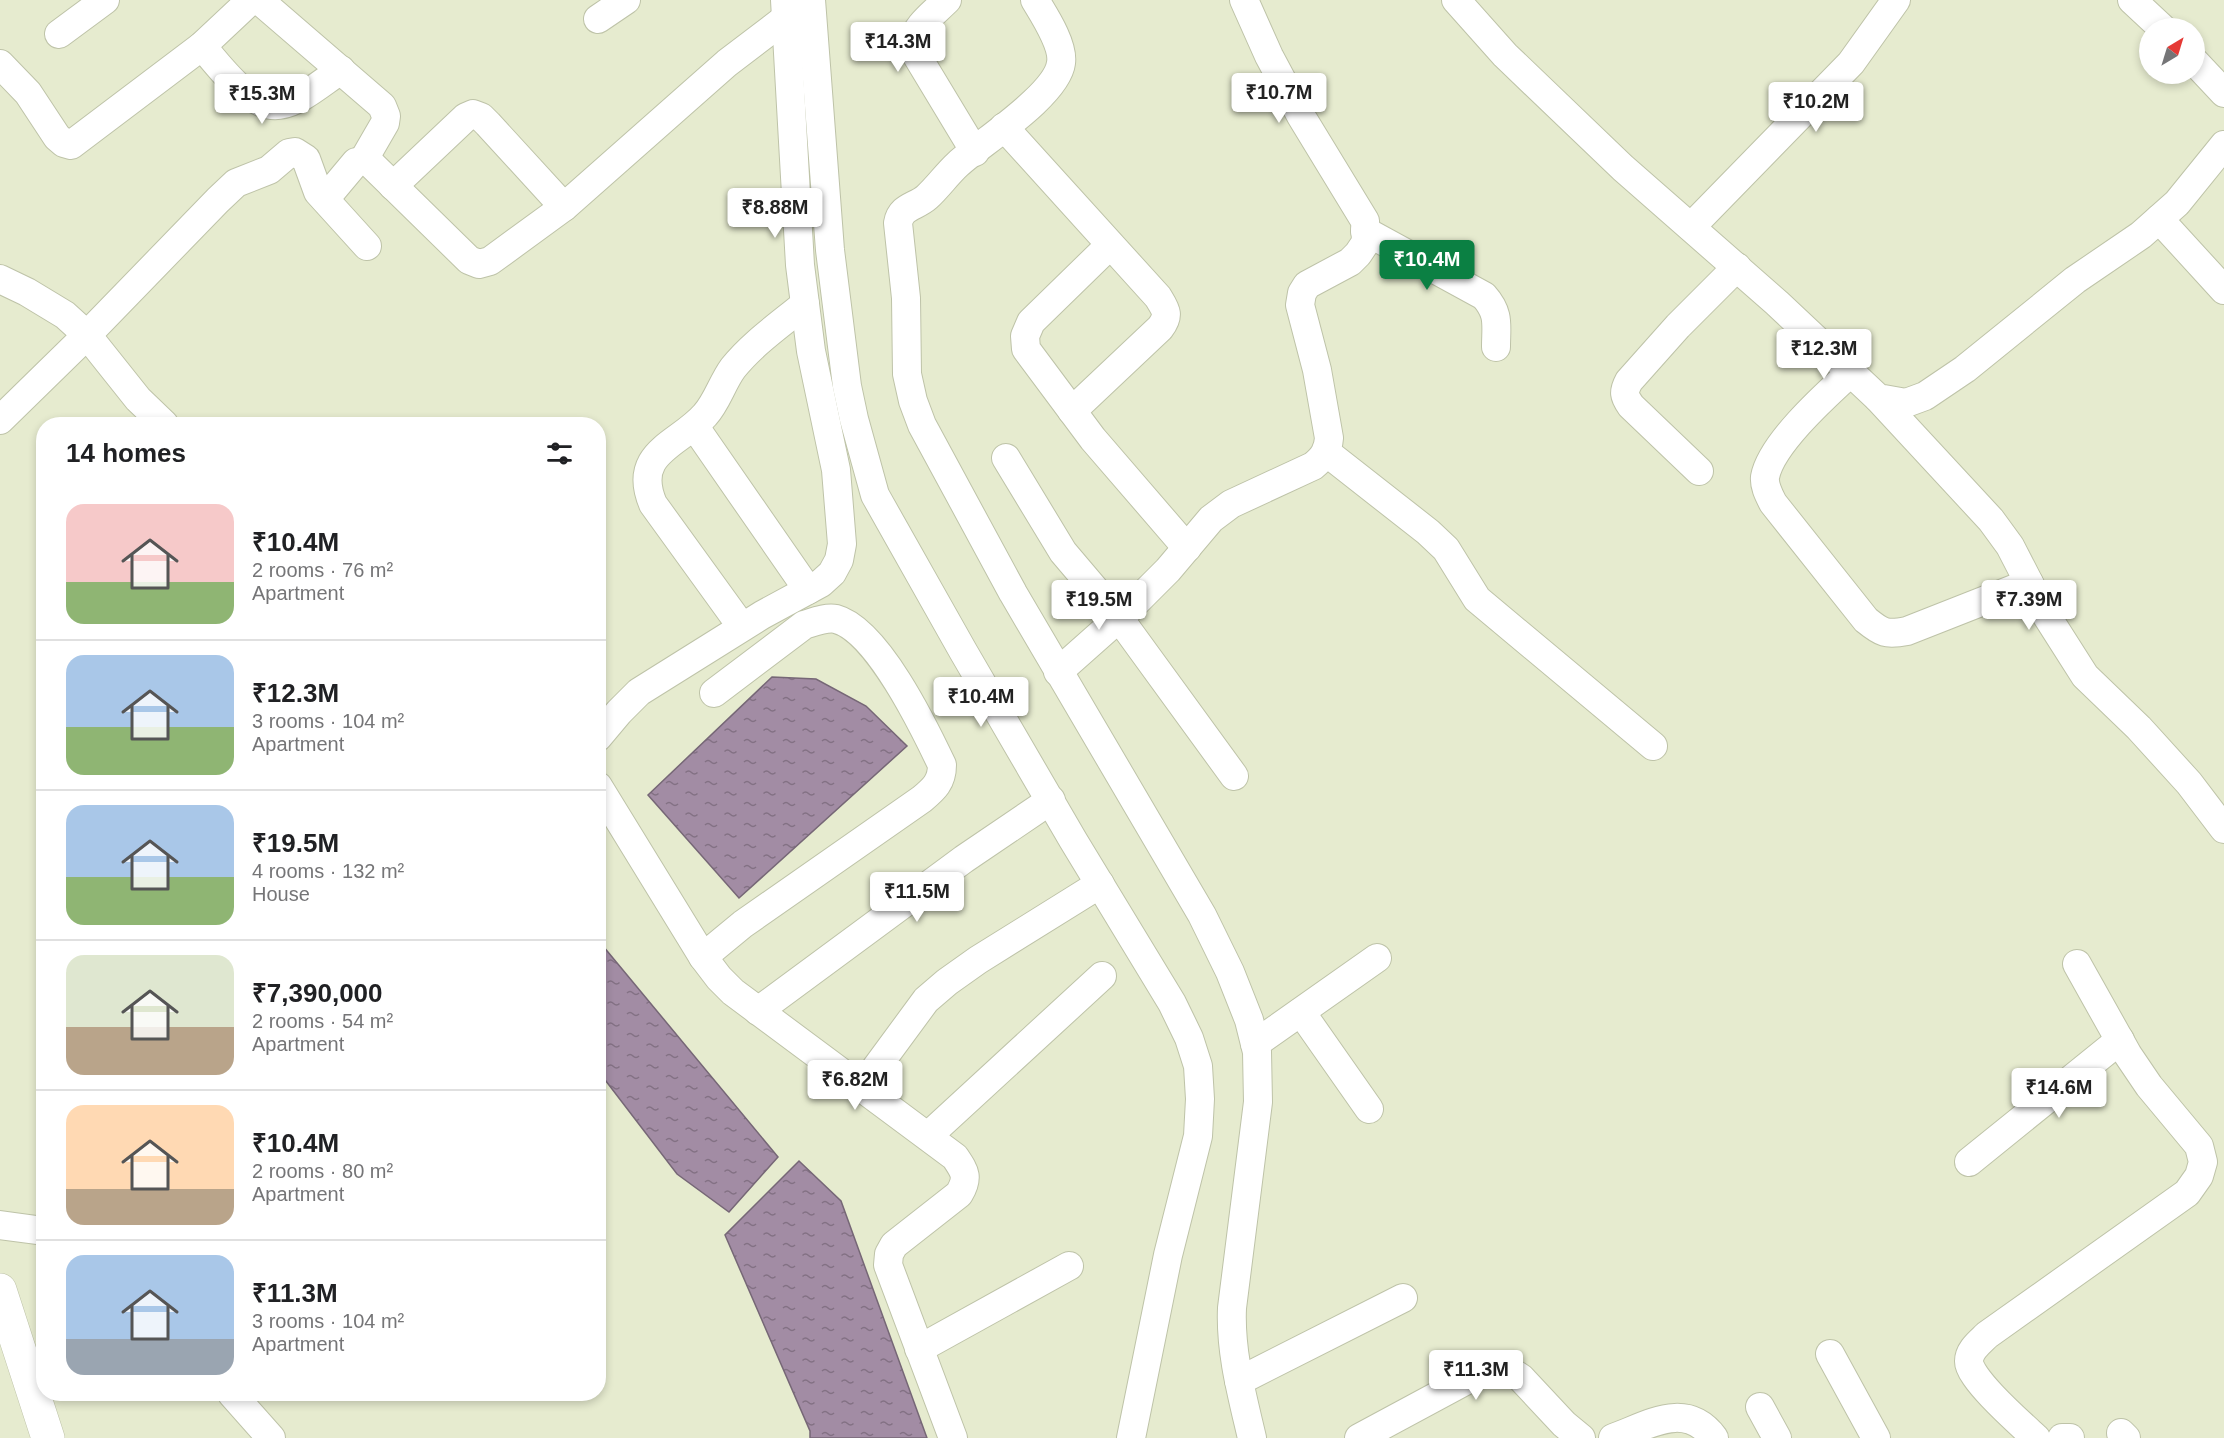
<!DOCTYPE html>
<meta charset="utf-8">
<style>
body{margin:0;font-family:Helvetica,sans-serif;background:#f6f6f6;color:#202124;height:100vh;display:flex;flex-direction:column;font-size:22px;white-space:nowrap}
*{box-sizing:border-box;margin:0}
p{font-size:20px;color:#757577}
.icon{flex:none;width:33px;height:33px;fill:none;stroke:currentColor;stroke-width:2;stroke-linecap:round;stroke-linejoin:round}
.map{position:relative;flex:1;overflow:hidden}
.details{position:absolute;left:36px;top:417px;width:570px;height:984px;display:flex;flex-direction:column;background:#fff;border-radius:24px;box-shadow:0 3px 9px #0003}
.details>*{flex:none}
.needle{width:39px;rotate:38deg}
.buttons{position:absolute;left:2139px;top:18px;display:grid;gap:12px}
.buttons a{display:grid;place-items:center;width:66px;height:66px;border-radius:50%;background:#fff;box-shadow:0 3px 9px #0003;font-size:30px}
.price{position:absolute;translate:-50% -51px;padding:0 14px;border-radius:6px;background:#fff;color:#222;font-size:20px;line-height:39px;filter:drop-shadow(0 2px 3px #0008)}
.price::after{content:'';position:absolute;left:50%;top:36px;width:18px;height:14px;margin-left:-9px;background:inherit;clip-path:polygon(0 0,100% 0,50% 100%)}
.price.current{background:#0b8043;color:#fff}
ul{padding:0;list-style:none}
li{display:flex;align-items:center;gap:18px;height:150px;padding:0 30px}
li+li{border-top:2px solid #e0e0e0}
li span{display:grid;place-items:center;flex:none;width:168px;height:120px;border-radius:18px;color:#555}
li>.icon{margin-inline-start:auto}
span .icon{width:72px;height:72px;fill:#fffc;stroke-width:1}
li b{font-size:26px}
h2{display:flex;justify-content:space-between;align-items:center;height:72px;padding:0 30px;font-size:26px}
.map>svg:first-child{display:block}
</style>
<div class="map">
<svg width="2224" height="1438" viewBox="0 0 2224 1438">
<defs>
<pattern id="water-ripples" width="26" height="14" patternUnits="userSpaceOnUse" patternTransform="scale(1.5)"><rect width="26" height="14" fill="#a28ca4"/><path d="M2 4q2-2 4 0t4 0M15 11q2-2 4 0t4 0" fill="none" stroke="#837184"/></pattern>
</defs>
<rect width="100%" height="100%" fill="#e6ebcf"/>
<g fill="url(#water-ripples)" stroke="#766776" stroke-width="1.5">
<polygon points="772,677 816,679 866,706 907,746 739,898 648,795"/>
<polygon points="598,940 778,1157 729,1212 677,1174 599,1072"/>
<polygon points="799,1161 841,1201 927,1438 810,1438 810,1431 725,1235"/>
</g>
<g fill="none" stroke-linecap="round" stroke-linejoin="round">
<defs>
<g id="minor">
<polyline points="259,0 382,106 386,116 385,123 363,161"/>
<polyline points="811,0 830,250 847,386 854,419 875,495 963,651 1073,840 1172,1003 1189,1038 1198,1066 1200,1099 1198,1136 1168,1255 1131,1438"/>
<path d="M 947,0 C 933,14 915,26 911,46 L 975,152"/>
<path d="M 1035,0 C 1044,15 1064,45 1061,63 C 1057,95 982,142 958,164 C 947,174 938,187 927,197 C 916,207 901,206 898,223 L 906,298 L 907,374 L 913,401 L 922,425 L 1013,593 L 1202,915 L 1230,972 L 1249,1020 L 1257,1052 L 1258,1102 L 1232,1308 C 1230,1352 1242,1395 1252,1438"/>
<polyline points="1456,0 1505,55 1623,168 1777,303 1878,398 1906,403 1925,396 1965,369 2075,280 2141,235 2177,203 2224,145"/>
<polyline points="2132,0 2162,28"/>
<polyline points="598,19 626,0"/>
<polyline points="59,34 105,0"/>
<path d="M 202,46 C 219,66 250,109 279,105 C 301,102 322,82 341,70"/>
<polyline points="2194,61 2224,93"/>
<polyline points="0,64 28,93 57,137 64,143 71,145 202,46 251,0"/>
<path d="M 1004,127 L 1158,297 C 1166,310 1170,315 1160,328 L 1072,411"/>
<polyline points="393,186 466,117 473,114 481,117 488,124 564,207"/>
<polyline points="325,199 356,162 363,161 370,163 469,260 479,264 490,261 564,207 727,63 786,18"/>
<polyline points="2159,219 2224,290"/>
<polyline points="1691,227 1851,63 1896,0"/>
<path d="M 1365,231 L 1484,296 C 1500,314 1496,325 1496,347"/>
<polyline points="1110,245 1031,322 1025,336 1026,349 1093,439 1187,548"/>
<polyline points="0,279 27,292 65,315 87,335 138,399 164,424"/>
<path d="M 1850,373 C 1826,395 1771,444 1765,477 C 1764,486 1769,495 1773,503 L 1866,620 C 1882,633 1886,635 1907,631 L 2029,583"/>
<polyline points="1878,398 1991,520 2010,546 2043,610 2085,676 2139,728 2189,783 2224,829"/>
<polyline points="0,420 87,335 218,200 236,183 269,170 289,153 295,152 306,159 318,192 367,246"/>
<polyline points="695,427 808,590"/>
<polyline points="1326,452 1428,532 1446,549 1477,599 1653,746"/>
<polyline points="1006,458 1063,552 1119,618 1234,776"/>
<path d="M 1699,471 L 1631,406 C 1624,396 1623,392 1629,381 L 1678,326 L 1737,267"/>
<path d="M 742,627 L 653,504 C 631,452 679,445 705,415 C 717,402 722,383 733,368 C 753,343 781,324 805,304"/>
<path d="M 1058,672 L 1129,609 L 1168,570 L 1211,519 L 1231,504 L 1313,466 C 1323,458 1328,451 1329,438 L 1317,370 L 1300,305 L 1302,293 L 1307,285 L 1350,262 L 1358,254 L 1366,242 L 1365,221 L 1301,116 L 1269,56 L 1244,0"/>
<polyline points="598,737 619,712 639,692 762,615 821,583 832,573 839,560 842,544 836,470 811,351 800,265 785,0"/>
<path d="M 598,786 L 703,957 L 719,978 L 733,992 L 955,1157 C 965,1172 969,1177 959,1194 L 894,1245 L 889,1254 L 888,1265 L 953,1438"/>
<path d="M 703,957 L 743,924 L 922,799 C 934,789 942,782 942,765 C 924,727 877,630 836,619 C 826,617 814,622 804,625 L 714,693"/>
<polyline points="758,1011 964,859 1051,800"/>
<polyline points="1301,1012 1369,1109"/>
<polyline points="1255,1044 1377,958"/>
<polyline points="862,1087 926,1000 947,982 978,960 1100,884"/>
<polyline points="928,1136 1102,976"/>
<polyline points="1969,1162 2120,1040"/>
<polyline points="0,1225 44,1231"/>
<polyline points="919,1349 1069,1266"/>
<polyline points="1830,1354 1876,1438"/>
<polyline points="1239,1381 1403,1298"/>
<polyline points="232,1394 271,1438"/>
<polyline points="1760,1407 1777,1438"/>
<polyline points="2121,1433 2126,1438"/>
<polyline points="1359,1438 1491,1367 1507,1369 1521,1378 1564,1424 1581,1438"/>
<path d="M 1613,1438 C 1649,1425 1686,1400 1714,1438"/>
<path d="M 2036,1438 C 2022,1425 1968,1378 1969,1361 C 1969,1350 1980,1342 1987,1335 L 2187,1193 L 2199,1176 L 2203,1162 L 2199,1146 L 2149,1086 L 2128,1055 L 2077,964"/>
<polyline points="2062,1438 2070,1438"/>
</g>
<polyline id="major" points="0,1290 48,1438"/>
</defs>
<use href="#minor" stroke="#bec3a8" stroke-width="30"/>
<use href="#major" stroke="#bec3a8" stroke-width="34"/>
<use href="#minor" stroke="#fff" stroke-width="28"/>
<use href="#major" stroke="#fff" stroke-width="33"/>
</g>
</svg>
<div class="buttons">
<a><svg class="needle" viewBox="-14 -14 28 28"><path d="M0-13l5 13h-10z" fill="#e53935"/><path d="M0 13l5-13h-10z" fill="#757577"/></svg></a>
</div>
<b class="price" style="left:898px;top:73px">₹14.3M</b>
<b class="price" style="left:1279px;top:124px">₹10.7M</b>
<b class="price" style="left:262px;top:125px">₹15.3M</b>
<b class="price" style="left:1816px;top:133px">₹10.2M</b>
<b class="price" style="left:775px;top:239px">₹8.88M</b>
<b class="price current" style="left:1427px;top:291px">₹10.4M</b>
<b class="price" style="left:1824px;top:380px">₹12.3M</b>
<b class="price" style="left:1099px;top:631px">₹19.5M</b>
<b class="price" style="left:2029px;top:631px">₹7.39M</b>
<b class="price" style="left:981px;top:728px">₹10.4M</b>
<b class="price" style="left:917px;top:923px">₹11.5M</b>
<b class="price" style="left:855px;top:1111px">₹6.82M</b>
<b class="price" style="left:2059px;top:1119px">₹14.6M</b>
<b class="price" style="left:1476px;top:1401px">₹11.3M</b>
<section class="details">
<h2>14 homes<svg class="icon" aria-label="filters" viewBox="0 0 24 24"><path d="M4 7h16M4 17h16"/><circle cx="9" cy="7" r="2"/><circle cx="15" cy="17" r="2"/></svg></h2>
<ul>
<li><span style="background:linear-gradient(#f6c9c9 65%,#8fb573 0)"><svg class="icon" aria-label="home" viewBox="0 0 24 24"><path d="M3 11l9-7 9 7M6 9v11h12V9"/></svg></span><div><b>₹10.4M</b><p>2 rooms · 76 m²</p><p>Apartment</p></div></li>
<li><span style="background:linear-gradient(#a9c7e8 60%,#8fb573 0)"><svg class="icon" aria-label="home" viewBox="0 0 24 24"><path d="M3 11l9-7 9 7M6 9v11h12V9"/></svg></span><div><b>₹12.3M</b><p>3 rooms · 104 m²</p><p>Apartment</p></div></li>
<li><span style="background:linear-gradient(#a9c7e8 60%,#8fb573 0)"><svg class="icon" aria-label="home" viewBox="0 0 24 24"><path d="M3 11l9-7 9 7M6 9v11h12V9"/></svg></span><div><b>₹19.5M</b><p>4 rooms · 132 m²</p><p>House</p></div></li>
<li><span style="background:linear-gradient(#dfe7d0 60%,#b9a48a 0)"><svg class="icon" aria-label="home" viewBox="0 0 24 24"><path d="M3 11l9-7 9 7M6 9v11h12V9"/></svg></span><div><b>₹7,390,000</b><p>2 rooms · 54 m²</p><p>Apartment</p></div></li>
<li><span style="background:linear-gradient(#ffd9b3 70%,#b9a48a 0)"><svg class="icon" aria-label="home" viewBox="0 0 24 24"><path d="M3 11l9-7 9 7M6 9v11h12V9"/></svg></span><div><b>₹10.4M</b><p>2 rooms · 80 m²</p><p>Apartment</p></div></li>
<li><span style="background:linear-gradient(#a9c7e8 70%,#9aa5b1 0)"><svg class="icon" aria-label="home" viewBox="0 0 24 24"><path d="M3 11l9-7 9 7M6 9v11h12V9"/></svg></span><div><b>₹11.3M</b><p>3 rooms · 104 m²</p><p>Apartment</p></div></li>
</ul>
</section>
</div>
